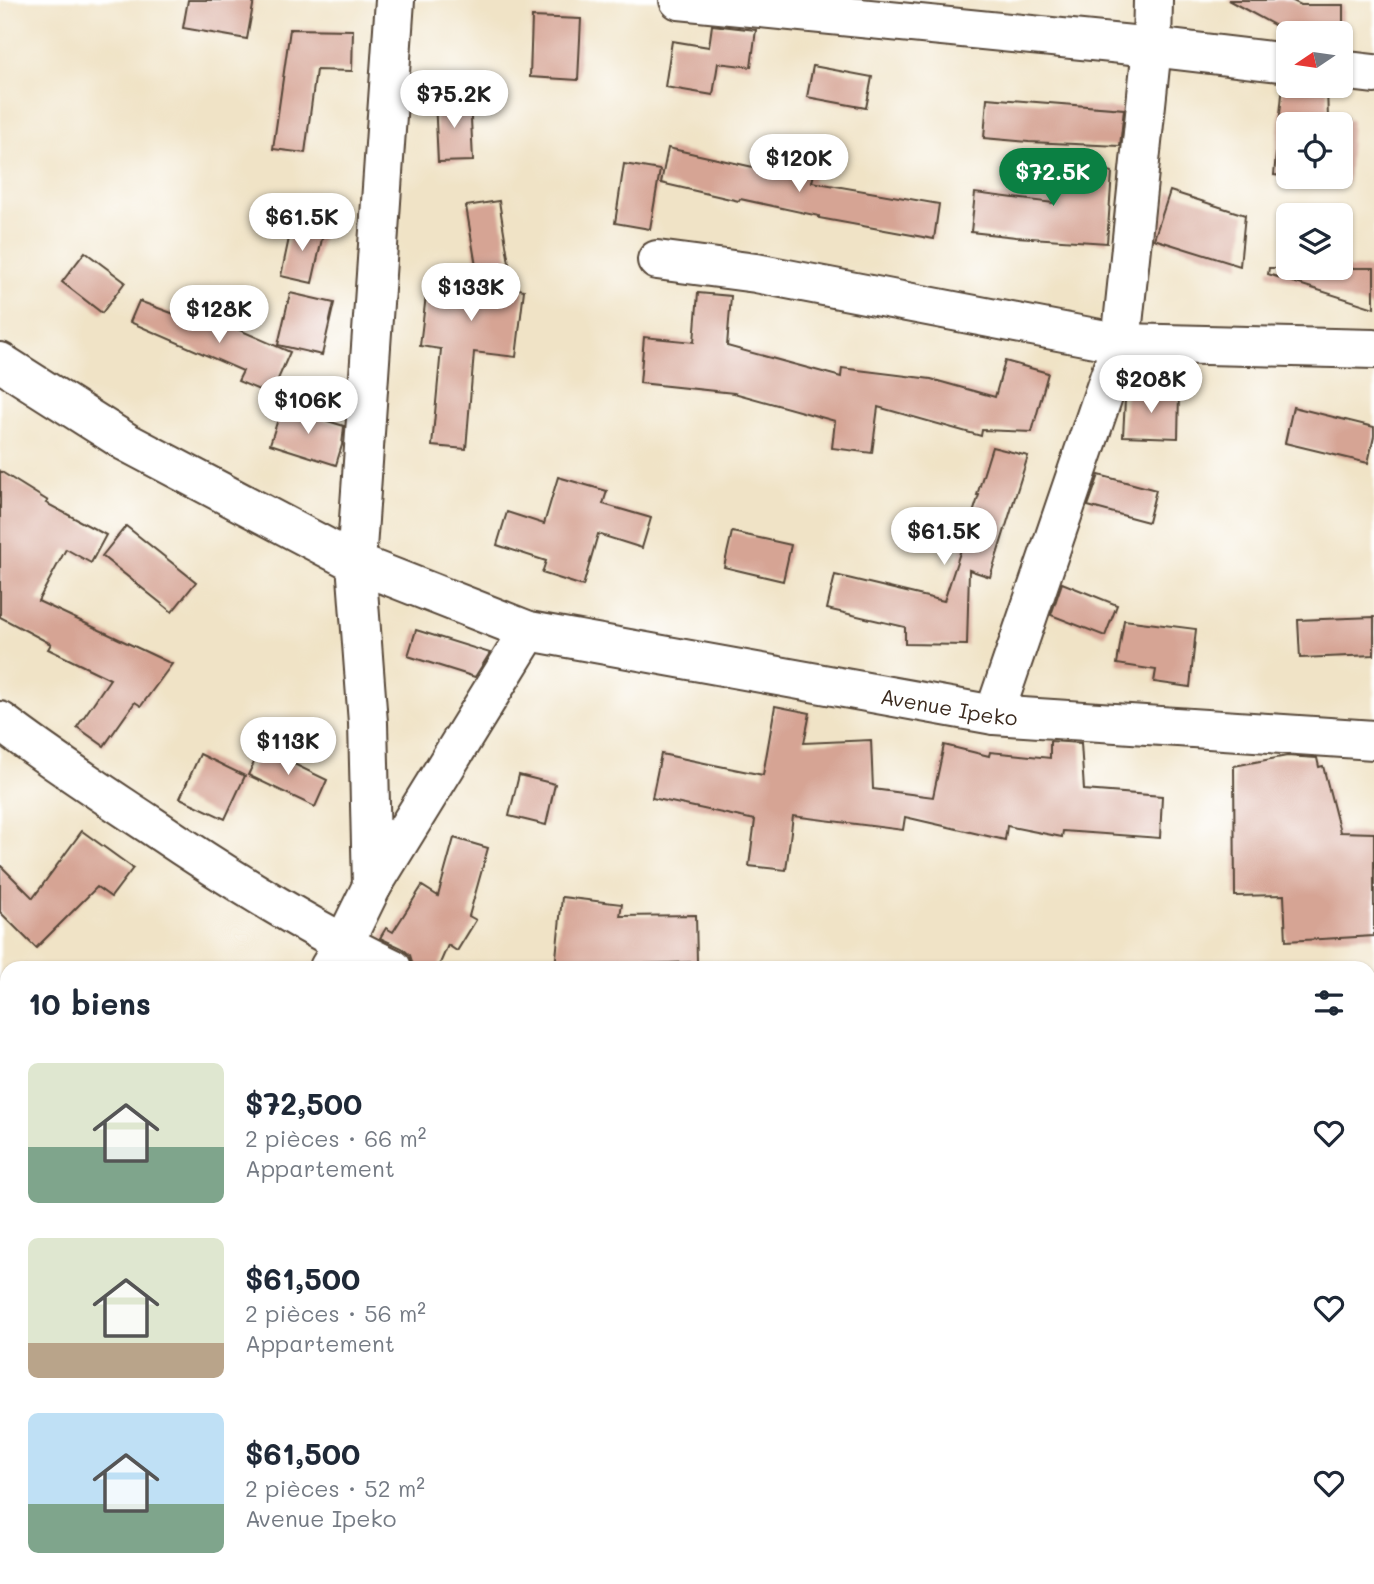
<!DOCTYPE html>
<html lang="fr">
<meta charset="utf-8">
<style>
body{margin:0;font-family:Mali,sans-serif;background:#f2f2f3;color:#1f2937;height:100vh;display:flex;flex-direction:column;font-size:26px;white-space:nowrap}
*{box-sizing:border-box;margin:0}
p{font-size:23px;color:#747a83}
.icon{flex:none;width:38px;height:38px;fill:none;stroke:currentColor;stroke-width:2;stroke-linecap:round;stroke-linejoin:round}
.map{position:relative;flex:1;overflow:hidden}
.side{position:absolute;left:0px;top:961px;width:1376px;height:625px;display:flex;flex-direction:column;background:#fff;border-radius:21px 21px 0 0;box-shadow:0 2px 5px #0004}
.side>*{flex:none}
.needle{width:46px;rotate:257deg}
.tools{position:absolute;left:1276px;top:21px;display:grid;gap:14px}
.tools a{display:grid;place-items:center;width:77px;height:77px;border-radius:10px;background:#fff;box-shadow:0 2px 5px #0004;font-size:35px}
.price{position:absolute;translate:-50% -60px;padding:0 16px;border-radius:24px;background:#fff;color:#222;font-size:23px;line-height:46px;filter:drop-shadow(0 2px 4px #0008)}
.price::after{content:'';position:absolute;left:50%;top:42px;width:21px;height:16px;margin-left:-10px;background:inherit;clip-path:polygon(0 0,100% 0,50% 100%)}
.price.on{background:#0b8043;color:#fff}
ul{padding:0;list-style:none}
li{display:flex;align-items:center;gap:21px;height:175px;padding:0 28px}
li span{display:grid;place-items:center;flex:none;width:196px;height:140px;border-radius:10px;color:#555}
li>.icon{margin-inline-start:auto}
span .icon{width:84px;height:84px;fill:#fffc;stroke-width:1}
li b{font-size:30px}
h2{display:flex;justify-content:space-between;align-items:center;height:84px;padding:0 28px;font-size:30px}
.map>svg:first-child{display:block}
</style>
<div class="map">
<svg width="1374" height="1584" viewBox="0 0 1374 1584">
<rect width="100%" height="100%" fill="#fff"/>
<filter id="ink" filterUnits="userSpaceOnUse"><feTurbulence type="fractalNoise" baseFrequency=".0143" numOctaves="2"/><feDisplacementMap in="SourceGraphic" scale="14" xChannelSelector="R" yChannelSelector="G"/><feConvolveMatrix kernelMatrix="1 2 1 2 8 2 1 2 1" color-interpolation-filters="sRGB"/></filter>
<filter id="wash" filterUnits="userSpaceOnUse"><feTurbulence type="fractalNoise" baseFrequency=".00686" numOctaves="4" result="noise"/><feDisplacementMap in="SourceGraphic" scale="28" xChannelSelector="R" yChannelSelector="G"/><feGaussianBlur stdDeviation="1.57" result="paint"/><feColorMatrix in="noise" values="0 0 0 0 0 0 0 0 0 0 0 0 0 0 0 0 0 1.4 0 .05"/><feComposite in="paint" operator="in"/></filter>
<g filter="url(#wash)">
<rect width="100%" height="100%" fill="#f0e3c6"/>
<g id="blocks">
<g fill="#d6a494" fill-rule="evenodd">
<polygon points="188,0 254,0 247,39 183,28"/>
<polygon points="1228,0 1291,0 1301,5 1343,5 1343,40 1340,40 1340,33 1289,33"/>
<polygon points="532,17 581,19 578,80 530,77"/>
<polygon points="712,25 756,30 751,67 718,63 713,95 665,87 672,41 709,47"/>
<polygon points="290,29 353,30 352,71 316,70 305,153 273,149"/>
<polygon points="813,66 872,77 866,108 807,97"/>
<path d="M 1283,84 L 1325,86 L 1327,88 L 1328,119 L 1352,120 L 1348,183 L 1274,175 ZM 1288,124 L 1340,124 L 1340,177 L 1288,177 Z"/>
<polygon points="470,98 473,161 438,162 435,100"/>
<polygon points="987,98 1124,109 1120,146 1029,142 984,138"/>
<polygon points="668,148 753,167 754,162 814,174 812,182 939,204 934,239 819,218 819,216 740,199 739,201 661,183"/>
<polygon points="1059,155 1112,172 1107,243 1016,237 971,232 975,193 1053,203"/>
<polygon points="624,164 660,170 650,229 615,223"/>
<polygon points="1170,191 1245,215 1240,266 1154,239"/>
<polygon points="499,201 513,288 524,290 516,357 474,352 466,449 432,446 441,349 420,346 428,278 479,284 466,206"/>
<polygon points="292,224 324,230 312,283 281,276"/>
<polygon points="85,252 125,282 102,313 62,282"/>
<polygon points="1269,268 1374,268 1374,308 1268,274"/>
<polygon points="290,293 334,303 322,355 278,345"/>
<polygon points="698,293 731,296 727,346 841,377 842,368 931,379 995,397 1005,361 1048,373 1032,432 982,430 981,436 878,407 872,453 832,448 835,421 734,393 640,383 644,337 694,342"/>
<polygon points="139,301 223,332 226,324 290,352 271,395 238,381 243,371 130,322"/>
<polygon points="1128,391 1179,393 1178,438 1123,436 1125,400"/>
<polygon points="282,407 344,426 342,445 336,465 270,444"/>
<polygon points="1293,407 1374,427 1374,436 1368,463 1285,443"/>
<polygon points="992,447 1028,456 990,577 969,570 967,645 905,644 905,627 827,609 835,575 944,601 979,495 977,495"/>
<polygon points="0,471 48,501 46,503 106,535 91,563 66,549 38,601 172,664 141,706 135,702 104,746 77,727 110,679 48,649 51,644 0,617"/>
<polygon points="1099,475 1156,490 1148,522 1088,506"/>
<polygon points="558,477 607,491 603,504 651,518 642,548 598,534 583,586 542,573 546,561 497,545 507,512 544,524"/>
<polygon points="126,526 196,582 172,612 102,556"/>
<polygon points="732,532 791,545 783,581 724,567"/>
<polygon points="1062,583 1117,605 1105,636 1051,615"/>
<polygon points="1374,617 1374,655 1300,658 1298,620"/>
<polygon points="1124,620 1196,629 1190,687 1154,682 1156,670 1117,664"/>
<polygon points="416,630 490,653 475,677 408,656"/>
<polygon points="775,706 810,713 804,743 871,740 873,789 933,797 944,745 989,756 990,752 1050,758 1050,741 1081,743 1084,790 1162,796 1160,838 1063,831 1062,837 1007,826 1005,840 905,817 903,830 793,816 786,870 749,866 755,820 652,798 661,754 763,775"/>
<polygon points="261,748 327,780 315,807 248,775"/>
<polygon points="200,754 245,776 225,819 180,798"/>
<polygon points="1287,756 1317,758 1319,767 1323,766 1340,832 1374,833 1374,936 1286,941 1284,895 1235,896 1234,766"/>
<polygon points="519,775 555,784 546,825 509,816"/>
<polygon points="82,831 133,868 111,897 97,887 36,948 0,912 0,865 33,898"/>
<polygon points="454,838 488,848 469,916 476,920 457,951 448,945 438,968 414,968 410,955 402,948 380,938 386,928 393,932 422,886 438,896"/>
<polygon points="562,897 622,904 620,916 696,915 697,962 615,965 615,968 555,968"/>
</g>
</g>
</g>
<g filter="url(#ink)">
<use href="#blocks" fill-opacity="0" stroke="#564637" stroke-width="2"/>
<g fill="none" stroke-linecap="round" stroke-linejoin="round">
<defs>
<g id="street">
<polyline points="679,0 1152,47 1288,63"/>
<polyline points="1340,70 1374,74"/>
<polyline points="657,260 756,273 1121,343 1374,349"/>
<path id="s1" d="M 0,362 L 126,442 L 356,563 L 529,631 L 994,715 L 1374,740"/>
<polyline points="994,715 1121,343 1152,47 1153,0"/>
<path d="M 0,721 C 48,758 99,791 149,824 C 227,877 307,927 392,968"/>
<polyline points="372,886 368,723 356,563 395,0"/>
<polyline points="372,886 529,631"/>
<polyline points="1368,1398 1374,1400"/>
<polyline points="983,1578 994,1584"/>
</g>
<g id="secondary">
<polyline points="329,968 343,945 372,886"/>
<polyline points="0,1422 7,1414"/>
</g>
</defs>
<use href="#street" stroke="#564637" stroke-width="42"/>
<use href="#secondary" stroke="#564637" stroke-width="42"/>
<use href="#street" stroke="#fff" stroke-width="38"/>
<use href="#secondary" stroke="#fff" stroke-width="38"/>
</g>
</g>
<g text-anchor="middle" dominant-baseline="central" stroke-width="5" stroke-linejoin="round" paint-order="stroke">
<g font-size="21" fill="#3b2a1e" stroke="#fff">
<text stroke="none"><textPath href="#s1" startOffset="1022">Avenue Ipeko</textPath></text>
</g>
</g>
</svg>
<div class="tools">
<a><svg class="needle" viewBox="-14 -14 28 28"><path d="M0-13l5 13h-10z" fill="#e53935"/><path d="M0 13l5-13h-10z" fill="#747a83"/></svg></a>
<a><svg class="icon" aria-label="locate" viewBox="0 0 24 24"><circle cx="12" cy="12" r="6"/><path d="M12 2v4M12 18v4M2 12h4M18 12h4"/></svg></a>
<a><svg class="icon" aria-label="layers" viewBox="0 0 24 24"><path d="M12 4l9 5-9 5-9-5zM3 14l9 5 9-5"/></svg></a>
</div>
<b class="price" style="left:454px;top:130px">$75.2K</b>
<b class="price" style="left:799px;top:194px">$120K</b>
<b class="price on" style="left:1053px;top:208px">$72.5K</b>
<b class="price" style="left:302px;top:253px">$61.5K</b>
<b class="price" style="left:471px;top:323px">$133K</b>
<b class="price" style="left:219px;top:345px">$128K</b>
<b class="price" style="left:1151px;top:415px">$208K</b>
<b class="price" style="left:308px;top:436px">$106K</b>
<b class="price" style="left:944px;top:567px">$61.5K</b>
<b class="price" style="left:288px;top:777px">$113K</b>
<section class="side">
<h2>10 biens<svg class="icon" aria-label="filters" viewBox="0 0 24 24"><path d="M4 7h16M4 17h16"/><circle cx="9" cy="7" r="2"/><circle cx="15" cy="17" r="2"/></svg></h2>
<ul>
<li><span style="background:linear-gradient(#dfe7d0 60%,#7fa58c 0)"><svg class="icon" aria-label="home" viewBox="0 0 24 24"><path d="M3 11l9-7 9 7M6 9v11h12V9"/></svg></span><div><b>$72,500</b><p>2 pièces · 66 m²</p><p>Appartement</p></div><svg class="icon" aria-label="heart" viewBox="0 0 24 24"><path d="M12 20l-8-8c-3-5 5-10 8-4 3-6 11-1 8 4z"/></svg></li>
<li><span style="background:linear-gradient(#dfe7d0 75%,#b9a48a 0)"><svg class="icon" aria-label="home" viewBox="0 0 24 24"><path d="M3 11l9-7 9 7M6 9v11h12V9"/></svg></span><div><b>$61,500</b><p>2 pièces · 56 m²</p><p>Appartement</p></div><svg class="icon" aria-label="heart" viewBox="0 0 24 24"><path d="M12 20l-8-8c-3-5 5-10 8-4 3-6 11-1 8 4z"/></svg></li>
<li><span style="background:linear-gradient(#bfe0f5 65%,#7fa58c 0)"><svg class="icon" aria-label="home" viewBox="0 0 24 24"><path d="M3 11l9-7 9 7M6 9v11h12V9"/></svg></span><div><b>$61,500</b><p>2 pièces · 52 m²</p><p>Avenue Ipeko</p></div><svg class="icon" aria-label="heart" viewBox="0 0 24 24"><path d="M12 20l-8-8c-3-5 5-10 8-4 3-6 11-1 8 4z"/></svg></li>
</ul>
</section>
</div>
